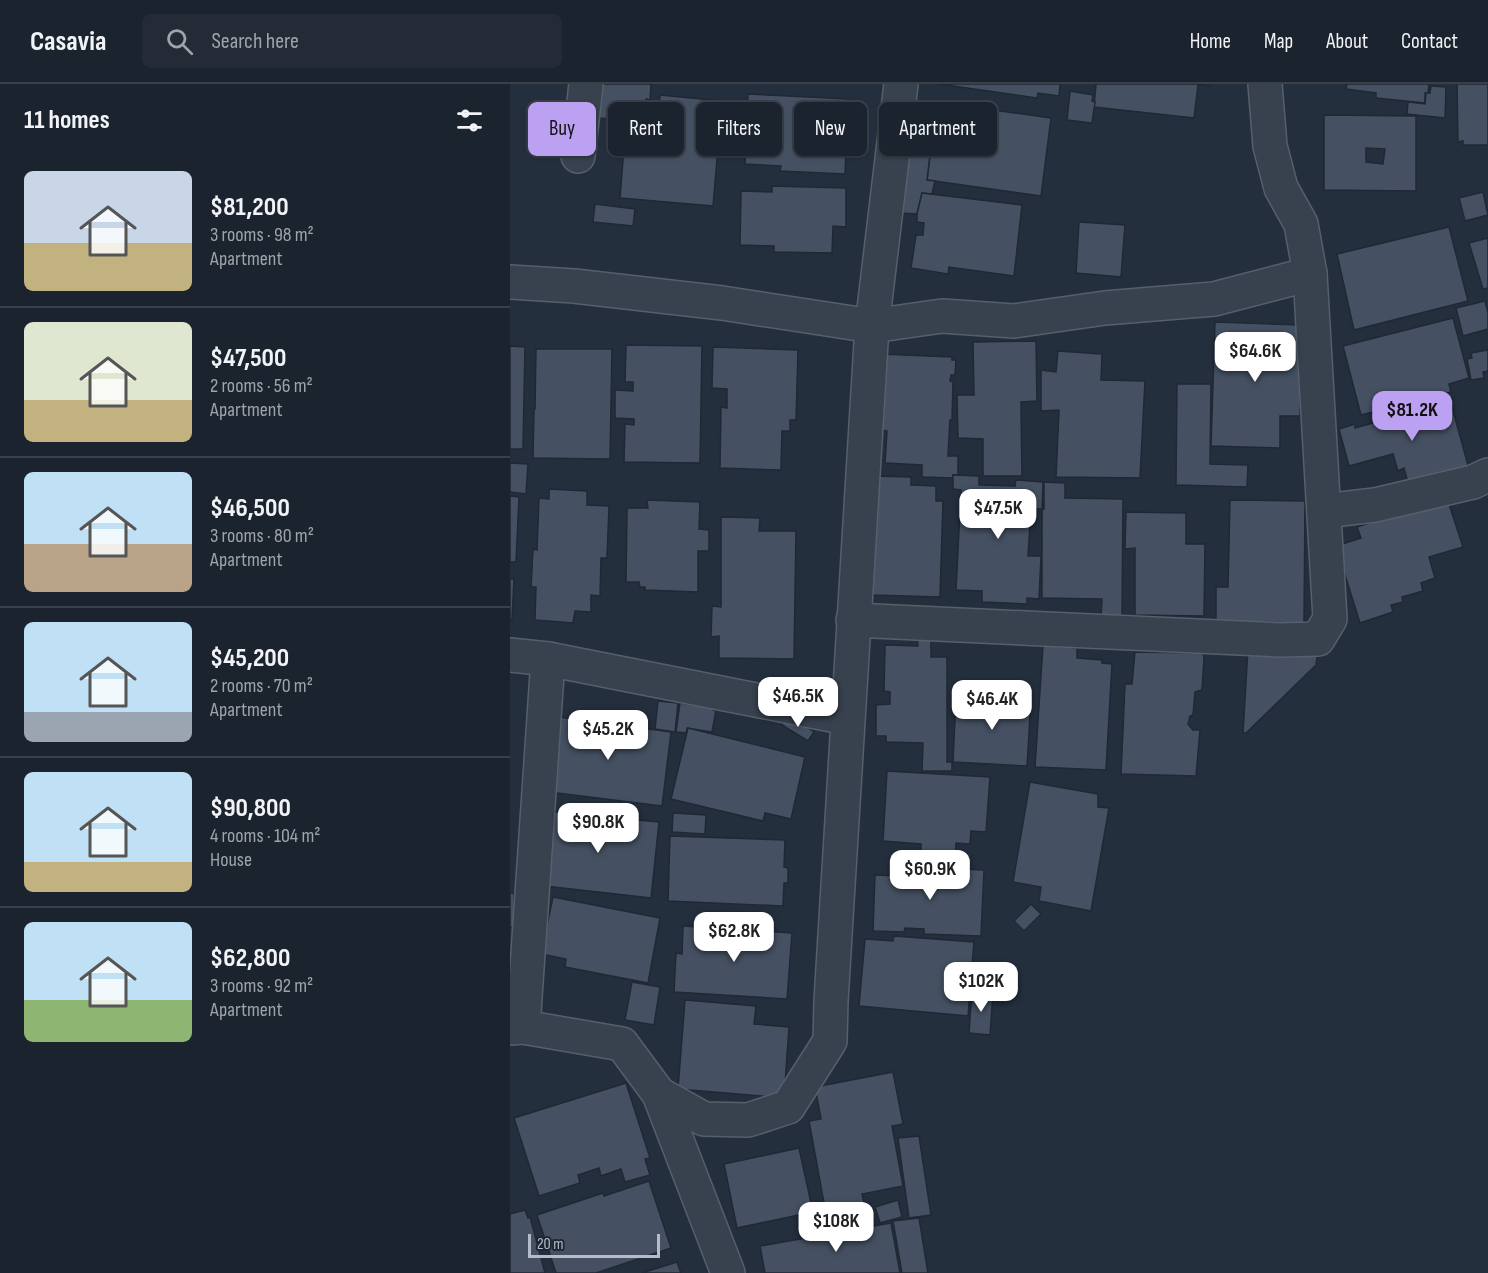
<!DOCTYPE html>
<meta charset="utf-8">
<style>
body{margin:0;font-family:"Sofia Sans Condensed",sans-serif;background:#242b36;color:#f1f3f6;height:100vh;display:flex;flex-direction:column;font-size:22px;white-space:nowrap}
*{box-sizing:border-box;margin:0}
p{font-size:20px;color:#a0a4aa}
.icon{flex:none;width:33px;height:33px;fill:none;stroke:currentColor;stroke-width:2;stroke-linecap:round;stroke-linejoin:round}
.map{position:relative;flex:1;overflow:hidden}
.side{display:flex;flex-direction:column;background:#1b232e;width:510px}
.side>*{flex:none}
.hud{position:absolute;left:18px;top:18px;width:570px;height:54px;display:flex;gap:12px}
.scale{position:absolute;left:18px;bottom:15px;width:132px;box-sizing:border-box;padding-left:6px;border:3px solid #b4bcc9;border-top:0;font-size:16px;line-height:21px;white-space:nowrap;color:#b4bcc9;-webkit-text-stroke:4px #1d2633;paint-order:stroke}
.price{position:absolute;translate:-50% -51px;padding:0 14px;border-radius:12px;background:#fff;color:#222;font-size:20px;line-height:39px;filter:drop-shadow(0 2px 3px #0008)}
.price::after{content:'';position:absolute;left:50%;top:36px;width:18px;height:14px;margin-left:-9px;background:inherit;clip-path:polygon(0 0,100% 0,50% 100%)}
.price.on{background:#bca0f2;color:#111}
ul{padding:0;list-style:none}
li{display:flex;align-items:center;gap:18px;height:150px;padding:0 24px}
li+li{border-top:2px solid #39404a}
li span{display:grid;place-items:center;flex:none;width:168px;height:120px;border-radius:9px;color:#555}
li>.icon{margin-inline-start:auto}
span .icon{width:72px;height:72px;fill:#fffc;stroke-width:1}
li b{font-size:26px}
h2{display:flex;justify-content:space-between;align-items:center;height:72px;padding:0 24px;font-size:26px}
.pill{padding:0 21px;border-radius:9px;background:#1b232e;box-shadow:0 2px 4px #0004,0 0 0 2px #39404a;font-size:21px;line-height:54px}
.pill.on{background:#bca0f2;color:#111}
header{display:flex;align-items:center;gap:36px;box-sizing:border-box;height:84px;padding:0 30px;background:#1b232e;border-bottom:2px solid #39404a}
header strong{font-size:28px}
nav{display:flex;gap:33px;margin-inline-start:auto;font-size:21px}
.search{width:420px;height:54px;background:#242b36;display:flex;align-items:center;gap:15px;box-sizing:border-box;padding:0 21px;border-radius:9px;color:#a0a4aa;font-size:22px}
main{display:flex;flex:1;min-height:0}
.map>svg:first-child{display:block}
</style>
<header>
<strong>Casavia</strong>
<div class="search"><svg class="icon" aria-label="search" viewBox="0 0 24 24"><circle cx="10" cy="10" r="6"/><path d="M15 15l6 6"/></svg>Search here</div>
<nav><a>Home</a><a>Map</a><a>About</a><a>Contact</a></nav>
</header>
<main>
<section class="side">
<h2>11 homes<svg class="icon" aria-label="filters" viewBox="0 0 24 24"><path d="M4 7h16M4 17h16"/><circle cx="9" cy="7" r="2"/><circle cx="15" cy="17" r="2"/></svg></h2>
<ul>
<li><span style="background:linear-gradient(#c9d6e8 60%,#c2b280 0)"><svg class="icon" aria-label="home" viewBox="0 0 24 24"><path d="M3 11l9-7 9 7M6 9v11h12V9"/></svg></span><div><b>$81,200</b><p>3 rooms · 98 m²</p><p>Apartment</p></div></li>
<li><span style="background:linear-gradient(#dfe7d0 65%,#c2b280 0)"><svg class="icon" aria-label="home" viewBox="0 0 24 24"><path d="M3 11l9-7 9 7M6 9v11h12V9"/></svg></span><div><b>$47,500</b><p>2 rooms · 56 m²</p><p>Apartment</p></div></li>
<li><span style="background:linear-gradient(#bfe0f5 60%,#b9a48a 0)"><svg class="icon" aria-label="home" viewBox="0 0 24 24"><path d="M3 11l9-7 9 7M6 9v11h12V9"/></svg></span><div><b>$46,500</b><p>3 rooms · 80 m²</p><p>Apartment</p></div></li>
<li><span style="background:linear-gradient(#bfe0f5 75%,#9aa5b1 0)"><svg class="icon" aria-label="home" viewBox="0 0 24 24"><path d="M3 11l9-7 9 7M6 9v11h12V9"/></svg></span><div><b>$45,200</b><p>2 rooms · 70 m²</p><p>Apartment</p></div></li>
<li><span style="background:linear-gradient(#bfe0f5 75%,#c2b280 0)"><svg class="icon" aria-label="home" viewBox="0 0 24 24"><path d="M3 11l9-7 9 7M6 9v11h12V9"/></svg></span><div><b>$90,800</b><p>4 rooms · 104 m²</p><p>House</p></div></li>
<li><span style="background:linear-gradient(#bfe0f5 65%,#8fb573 0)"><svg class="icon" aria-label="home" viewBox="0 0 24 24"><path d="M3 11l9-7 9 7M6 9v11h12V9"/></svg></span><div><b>$62,800</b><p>3 rooms · 92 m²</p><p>Apartment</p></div></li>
</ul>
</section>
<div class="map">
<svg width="978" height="1189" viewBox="0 0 978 1189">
<rect width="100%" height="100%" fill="#242f3e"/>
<g fill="#455162" stroke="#1f2835" stroke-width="1.5" fill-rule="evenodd">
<polygon points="91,0 141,0 140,16 136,15 136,18 126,17 125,35 113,34 113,36 88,34"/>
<polygon points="429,0 550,0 549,12 528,9 527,14"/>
<polygon points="586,0 700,0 700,2 688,1 684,34 584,23"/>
<polygon points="837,0 919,0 918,9 915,9 915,19 866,14 866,9 836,5"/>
<polygon points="947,0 978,0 978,61 953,61 953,57 948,58"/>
<polygon points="921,2 936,3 935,34 897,30 898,18 915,20 916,9 920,9"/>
<polygon points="560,7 583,11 582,17 585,18 582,39 557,36"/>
<polygon points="238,10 338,15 335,90 270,87 271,82 235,80"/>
<polygon points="150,11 212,17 203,122 110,114 116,38 113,37 113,36 142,38 141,43 147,44"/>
<polygon points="455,22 541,34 531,112 417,96 426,24 454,28"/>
<path d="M 814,31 L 906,32 L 906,107 L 814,106 ZM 856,64 L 875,65 L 873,80 L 856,78 Z"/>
<polygon points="393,48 412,50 422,54 417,96 425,97 422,110 412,109 407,130 390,129"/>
<polygon points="262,102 336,104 336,143 323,142 322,169 264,168 264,162 230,161 231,107 262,108"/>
<polygon points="973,108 978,131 955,137 949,114"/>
<polygon points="412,109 512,121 504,192 439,183 438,190 401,184 406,151 413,151 414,139 407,138 407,130"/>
<polygon points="85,120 125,125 123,142 83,138"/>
<polygon points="569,138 615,141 611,193 566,189"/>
<polygon points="939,143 958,217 844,246 827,170"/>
<polygon points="978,154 978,204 973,205 959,159"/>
<polygon points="975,217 978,229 978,245 953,252 946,224"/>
<polygon points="943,234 959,294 939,300 941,308 851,331 833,262"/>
<polygon points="705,238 790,241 792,245 790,332 770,332 770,364 701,362"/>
<polygon points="526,257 527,317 511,318 512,392 473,392 473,355 448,354 447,311 464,311 463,258"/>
<polygon points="116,261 192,262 190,379 114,378 115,340 124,341 124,335 105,334 105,306 123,307 123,298 115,298"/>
<polygon points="0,262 15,263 13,365 0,365"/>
<polygon points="203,263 288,266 286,336 280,336 280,347 272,347 271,386 210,384 211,323 217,324 217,305 202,304"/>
<polygon points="26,265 102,265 100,375 23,374 24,325 25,325"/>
<polygon points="978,266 978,287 973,288 974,294 961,296 957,275 962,274 961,269"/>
<polygon points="548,267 592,270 591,296 635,297 630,394 546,393 549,326 531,327 531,286 546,288"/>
<polygon points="370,270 442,273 442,276 446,276 445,291 441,291 440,297 443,298 442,336 440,336 438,372 448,372 448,391 443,391 443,394 412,393 412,381 375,379 377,347 367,346"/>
<polygon points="667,300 701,300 700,380 738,381 737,403 666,401"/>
<polygon points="939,312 959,385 899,402 894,384 888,387 883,370 839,382 829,345 845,340 845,344 881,334 880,329"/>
<polygon points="0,379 18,380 16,410 0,408"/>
<polygon points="443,391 469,392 469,401 505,402 506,396 533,398 532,425 521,425 518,472 531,472 529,515 517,514 517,520 472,518 472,507 446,506 451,406 443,405"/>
<polygon points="361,392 401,393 401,401 426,402 426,417 433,417 430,513 362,511"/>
<polygon points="534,398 555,399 555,414 613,415 612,535 591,535 592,515 532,514 532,426 534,425"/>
<polygon points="39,405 77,407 77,421 99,422 97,474 91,474 90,512 81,511 81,528 65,527 63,539 25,536 26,503 21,503 23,465 27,466 29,414 39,415"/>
<polygon points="0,412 9,413 6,478 0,478"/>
<polygon points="937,414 953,463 919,473 925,494 911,499 913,507 892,513 893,518 881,521 883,528 850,539 826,462 851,454 847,443"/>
<polygon points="137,416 190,418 189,445 199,446 199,467 188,467 188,508 135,506 135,503 130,503 129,498 116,498 117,424 138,424"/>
<polygon points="720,416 795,417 794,539 726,538 706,543 706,503 718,503"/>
<polygon points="616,428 676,429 676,460 695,460 694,532 625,531 625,464 615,465"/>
<polygon points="211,433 250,434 249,447 286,447 284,575 209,574 209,552 201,553 202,522 211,523"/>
<polygon points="0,495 4,495 2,536 0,535"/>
<polygon points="407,551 421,551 421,573 437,573 437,678 442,678 442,687 412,687 413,659 376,658 376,652 366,652 366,621 380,620 380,608 374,607 375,561 408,562"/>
<polygon points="533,561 567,564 567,574 592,576 592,579 602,580 596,686 525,683"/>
<polygon points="738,564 808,566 806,581 736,649 733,649"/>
<polygon points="625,568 693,569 694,574 692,606 685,608 683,631 680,632 678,640 683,646 690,646 686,692 611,690 615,600 622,600"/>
<polygon points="446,612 521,616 517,682 443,678"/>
<polygon points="148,617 168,619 165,648 145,645"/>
<polygon points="170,619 203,624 203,626 206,626 202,648 177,644 176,649 166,648"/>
<polygon points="278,630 304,648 298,657 272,641"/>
<polygon points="41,632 161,648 152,722 39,708"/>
<polygon points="178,644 295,673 281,735 255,729 253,737 161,715"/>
<polygon points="377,687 480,693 476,748 461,747 460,760 446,759 445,778 411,776 411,760 373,757"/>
<polygon points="520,698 588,710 588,723 599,724 581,827 529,817 531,803 503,798"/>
<polygon points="33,727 149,738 141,814 26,801"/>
<polygon points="163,729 196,731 195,750 162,748"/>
<polygon points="160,752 275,756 274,783 278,784 278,799 274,799 273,822 158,817"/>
<polygon points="391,782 474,786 471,852 414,850 414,845 395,844 394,848 363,847 365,791 391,792"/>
<polygon points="0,809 4,809 5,843 0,843"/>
<polygon points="43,813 150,834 138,899 55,883 56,875 31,870"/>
<polygon points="521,820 531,830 514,847 504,837"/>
<polygon points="173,842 282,849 277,915 164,908 166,869 172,870"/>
<polygon points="384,852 464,858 458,932 349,922 355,855 383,857"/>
<polygon points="122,898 150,903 144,941 115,936"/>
<polygon points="462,908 483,909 480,951 459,949"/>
<polygon points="175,916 246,922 244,940 279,943 274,1014 168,1005"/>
<polygon points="383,988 393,1040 382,1042 393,1102 352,1110 355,1123 316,1130 299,1037 311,1035 305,1003"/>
<polygon points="116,999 140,1074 135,1075 140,1091 115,1098 111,1085 91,1092 89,1084 68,1091 70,1099 29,1112 4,1034"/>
<polygon points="409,1052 421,1131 399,1134 388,1054"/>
<polygon points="289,1064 303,1128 227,1144 214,1080"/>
<polygon points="139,1097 161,1164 86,1189 46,1189 27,1131 93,1109 94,1112"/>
<polygon points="388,1116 392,1133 370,1139 365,1123"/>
<polygon points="15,1126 18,1134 20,1133 35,1189 0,1189 0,1130"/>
<polygon points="409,1134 418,1189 392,1189 383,1137"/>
<polygon points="381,1139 390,1189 255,1189 250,1162"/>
<polygon points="167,1178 171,1189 132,1189"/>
</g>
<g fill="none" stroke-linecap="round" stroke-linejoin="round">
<defs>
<g id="street">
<polyline points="68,72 76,0"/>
<polyline points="0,198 64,202 212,219 362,242 432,232 504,237 595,224 704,215 800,190"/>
<polyline points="814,427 865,421 963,398 978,391"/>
<polyline points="343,536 771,556 808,555 820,535 800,190 791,140 771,104 760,62 755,0"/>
<polyline points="0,571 38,575 337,634"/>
<polyline points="13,943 38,575"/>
<polyline points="0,944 13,943 112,960 149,1010 218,1189"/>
<polyline points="149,1010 194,1035 238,1036 278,1023 320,957 321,917 362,242 391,0"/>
</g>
</defs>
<use href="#street" stroke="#565f6c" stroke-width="36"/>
<use href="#street" stroke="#38414e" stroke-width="33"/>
</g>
</svg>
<div class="scale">20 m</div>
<b class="price" style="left:745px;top:299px">$64.6K</b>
<b class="price on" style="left:902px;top:358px">$81.2K</b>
<b class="price" style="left:488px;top:456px">$47.5K</b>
<b class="price" style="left:288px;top:644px">$46.5K</b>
<b class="price" style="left:482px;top:647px">$46.4K</b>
<b class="price" style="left:98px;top:677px">$45.2K</b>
<b class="price" style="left:88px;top:770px">$90.8K</b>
<b class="price" style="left:420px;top:817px">$60.9K</b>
<b class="price" style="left:224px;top:879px">$62.8K</b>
<b class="price" style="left:471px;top:929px">$102K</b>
<b class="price" style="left:326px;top:1169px">$108K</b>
<div class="hud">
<a class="pill on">Buy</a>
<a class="pill">Rent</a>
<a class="pill">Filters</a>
<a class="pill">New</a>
<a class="pill">Apartment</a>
</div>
</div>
</main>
